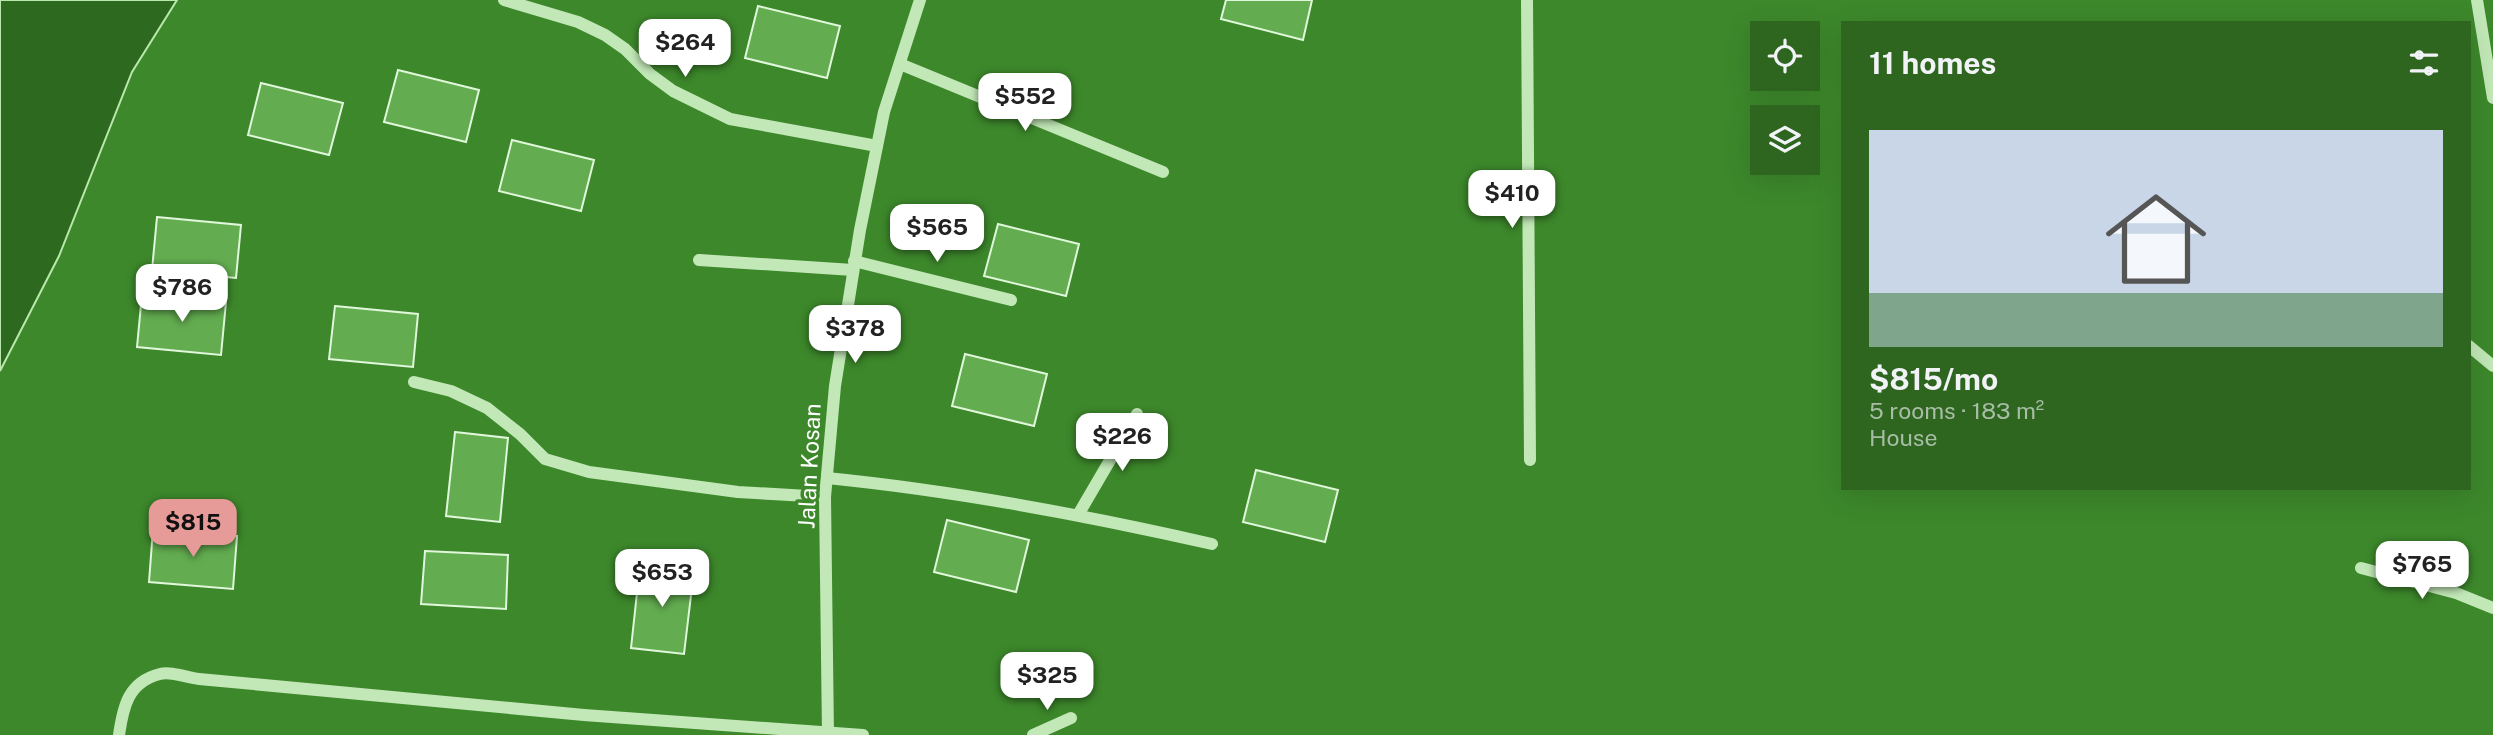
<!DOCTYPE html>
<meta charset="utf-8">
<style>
body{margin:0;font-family:"Public Sans",sans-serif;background:#366c29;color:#f1f3f6;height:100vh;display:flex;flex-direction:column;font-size:26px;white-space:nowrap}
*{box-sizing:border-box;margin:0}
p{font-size:23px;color:#a7bda5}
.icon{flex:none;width:38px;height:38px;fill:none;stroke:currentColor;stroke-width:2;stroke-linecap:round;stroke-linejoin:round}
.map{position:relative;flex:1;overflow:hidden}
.panel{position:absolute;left:1841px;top:21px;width:630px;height:469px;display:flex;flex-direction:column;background:#2e6620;border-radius:0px;box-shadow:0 7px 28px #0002}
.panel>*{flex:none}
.tools{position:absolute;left:1750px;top:21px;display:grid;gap:14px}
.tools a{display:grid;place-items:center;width:70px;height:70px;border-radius:0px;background:#2e6620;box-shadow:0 7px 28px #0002;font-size:35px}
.price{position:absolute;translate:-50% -60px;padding:0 16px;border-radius:14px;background:#fff;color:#222;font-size:23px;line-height:46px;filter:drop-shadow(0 2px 4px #0008)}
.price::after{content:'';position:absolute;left:50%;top:42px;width:21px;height:16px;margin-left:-10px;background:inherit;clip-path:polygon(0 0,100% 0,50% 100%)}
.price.active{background:#e69b98;color:#111}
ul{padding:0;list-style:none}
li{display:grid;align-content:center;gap:14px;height:371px;padding:0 28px}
li span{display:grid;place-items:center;height:217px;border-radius:0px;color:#555}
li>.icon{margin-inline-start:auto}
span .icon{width:126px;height:126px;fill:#fffc;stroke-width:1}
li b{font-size:30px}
h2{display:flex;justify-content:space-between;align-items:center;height:84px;padding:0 28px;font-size:30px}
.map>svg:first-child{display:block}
</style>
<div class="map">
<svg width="2493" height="735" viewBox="0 0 2493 735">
<rect width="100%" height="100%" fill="#3d882b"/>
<polygon fill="#2d691f" stroke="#bae8ac" stroke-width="2" points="0,0 177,0 132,72 59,256 0,371"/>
<g fill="#63ad50" stroke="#e1f7db" stroke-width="2">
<polygon points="1226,0 1312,0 1303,40 1221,19"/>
<polygon points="758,6 840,26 827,78 745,58"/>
<polygon points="398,70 479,90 466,142 384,122"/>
<polygon points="261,83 343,103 329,155 248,135"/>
<polygon points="512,140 594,160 581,211 499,191"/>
<polygon points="157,217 241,225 236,278 152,270"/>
<polygon points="998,224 1079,244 1066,296 984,276"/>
<polygon points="142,294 226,302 221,355 137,347"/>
<polygon points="335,306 418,314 413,367 329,359"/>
<polygon points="965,354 1047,374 1034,426 952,406"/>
<polygon points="455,432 508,438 500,522 446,516"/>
<polygon points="1256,470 1338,490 1325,542 1243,522"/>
<polygon points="947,520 1029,540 1016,592 934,572"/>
<polygon points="153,529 237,536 233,589 149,582"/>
<polygon points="425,551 508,555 506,609 421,604"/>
<polygon points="640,565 694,570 684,654 631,648"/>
</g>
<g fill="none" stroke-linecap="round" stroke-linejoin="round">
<g stroke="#c2e8b7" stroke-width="12">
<polyline points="504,0 578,22 605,35 625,49 650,74 673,91 730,119 877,146"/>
<polyline points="1527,0 1530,460"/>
<polyline points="2477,0 2493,98"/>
<polyline points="900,64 1163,172"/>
<polyline points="699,260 853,270"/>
<polyline points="854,261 1011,300"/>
<polyline points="2469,346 2493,366"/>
<polyline points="414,382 451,391 487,408 520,434 545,459 589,472 738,492 825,497"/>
<path d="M 827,478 C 957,491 1085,515 1212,544"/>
<polyline points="1078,515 1137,414"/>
<polyline points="2361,568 2456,593 2493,608"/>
<path d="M 119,735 C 123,707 128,682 160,674 C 171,671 188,678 199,679 L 584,715 L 863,735"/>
<polyline points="828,735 825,497 835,386 860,230 884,112 920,0"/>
<polyline points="1033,735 1071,718"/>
</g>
</g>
<g text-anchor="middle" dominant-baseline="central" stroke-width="7" stroke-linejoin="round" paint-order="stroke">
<g font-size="23" fill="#fff" stroke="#3d882b">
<text transform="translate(809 466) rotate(-87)">Jalan Kosan</text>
</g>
</g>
</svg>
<div class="tools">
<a><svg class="icon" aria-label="locate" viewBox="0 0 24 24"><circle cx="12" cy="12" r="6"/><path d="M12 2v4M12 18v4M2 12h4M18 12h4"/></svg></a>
<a><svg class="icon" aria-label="layers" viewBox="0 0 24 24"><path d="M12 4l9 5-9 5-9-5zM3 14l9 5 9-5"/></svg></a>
</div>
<b class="price" style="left:685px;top:79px">$264</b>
<b class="price" style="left:1025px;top:133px">$552</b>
<b class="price" style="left:1512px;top:230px">$410</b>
<b class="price" style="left:937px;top:264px">$565</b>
<b class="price" style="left:182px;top:324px">$786</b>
<b class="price" style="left:855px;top:365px">$378</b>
<b class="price" style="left:1122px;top:473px">$226</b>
<b class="price active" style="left:193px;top:559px">$815</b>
<b class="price" style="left:2422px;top:601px">$765</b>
<b class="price" style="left:662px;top:609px">$653</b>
<b class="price" style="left:1047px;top:712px">$325</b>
<section class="panel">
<h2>11 homes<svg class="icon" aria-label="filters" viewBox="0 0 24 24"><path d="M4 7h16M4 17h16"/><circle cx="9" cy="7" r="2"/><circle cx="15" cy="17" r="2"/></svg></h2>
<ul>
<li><span style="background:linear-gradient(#c9d6e8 75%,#7fa58c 0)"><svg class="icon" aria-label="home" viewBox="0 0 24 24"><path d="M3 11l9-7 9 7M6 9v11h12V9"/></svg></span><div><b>$815/mo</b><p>5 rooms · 183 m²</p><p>House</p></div></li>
</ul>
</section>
</div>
